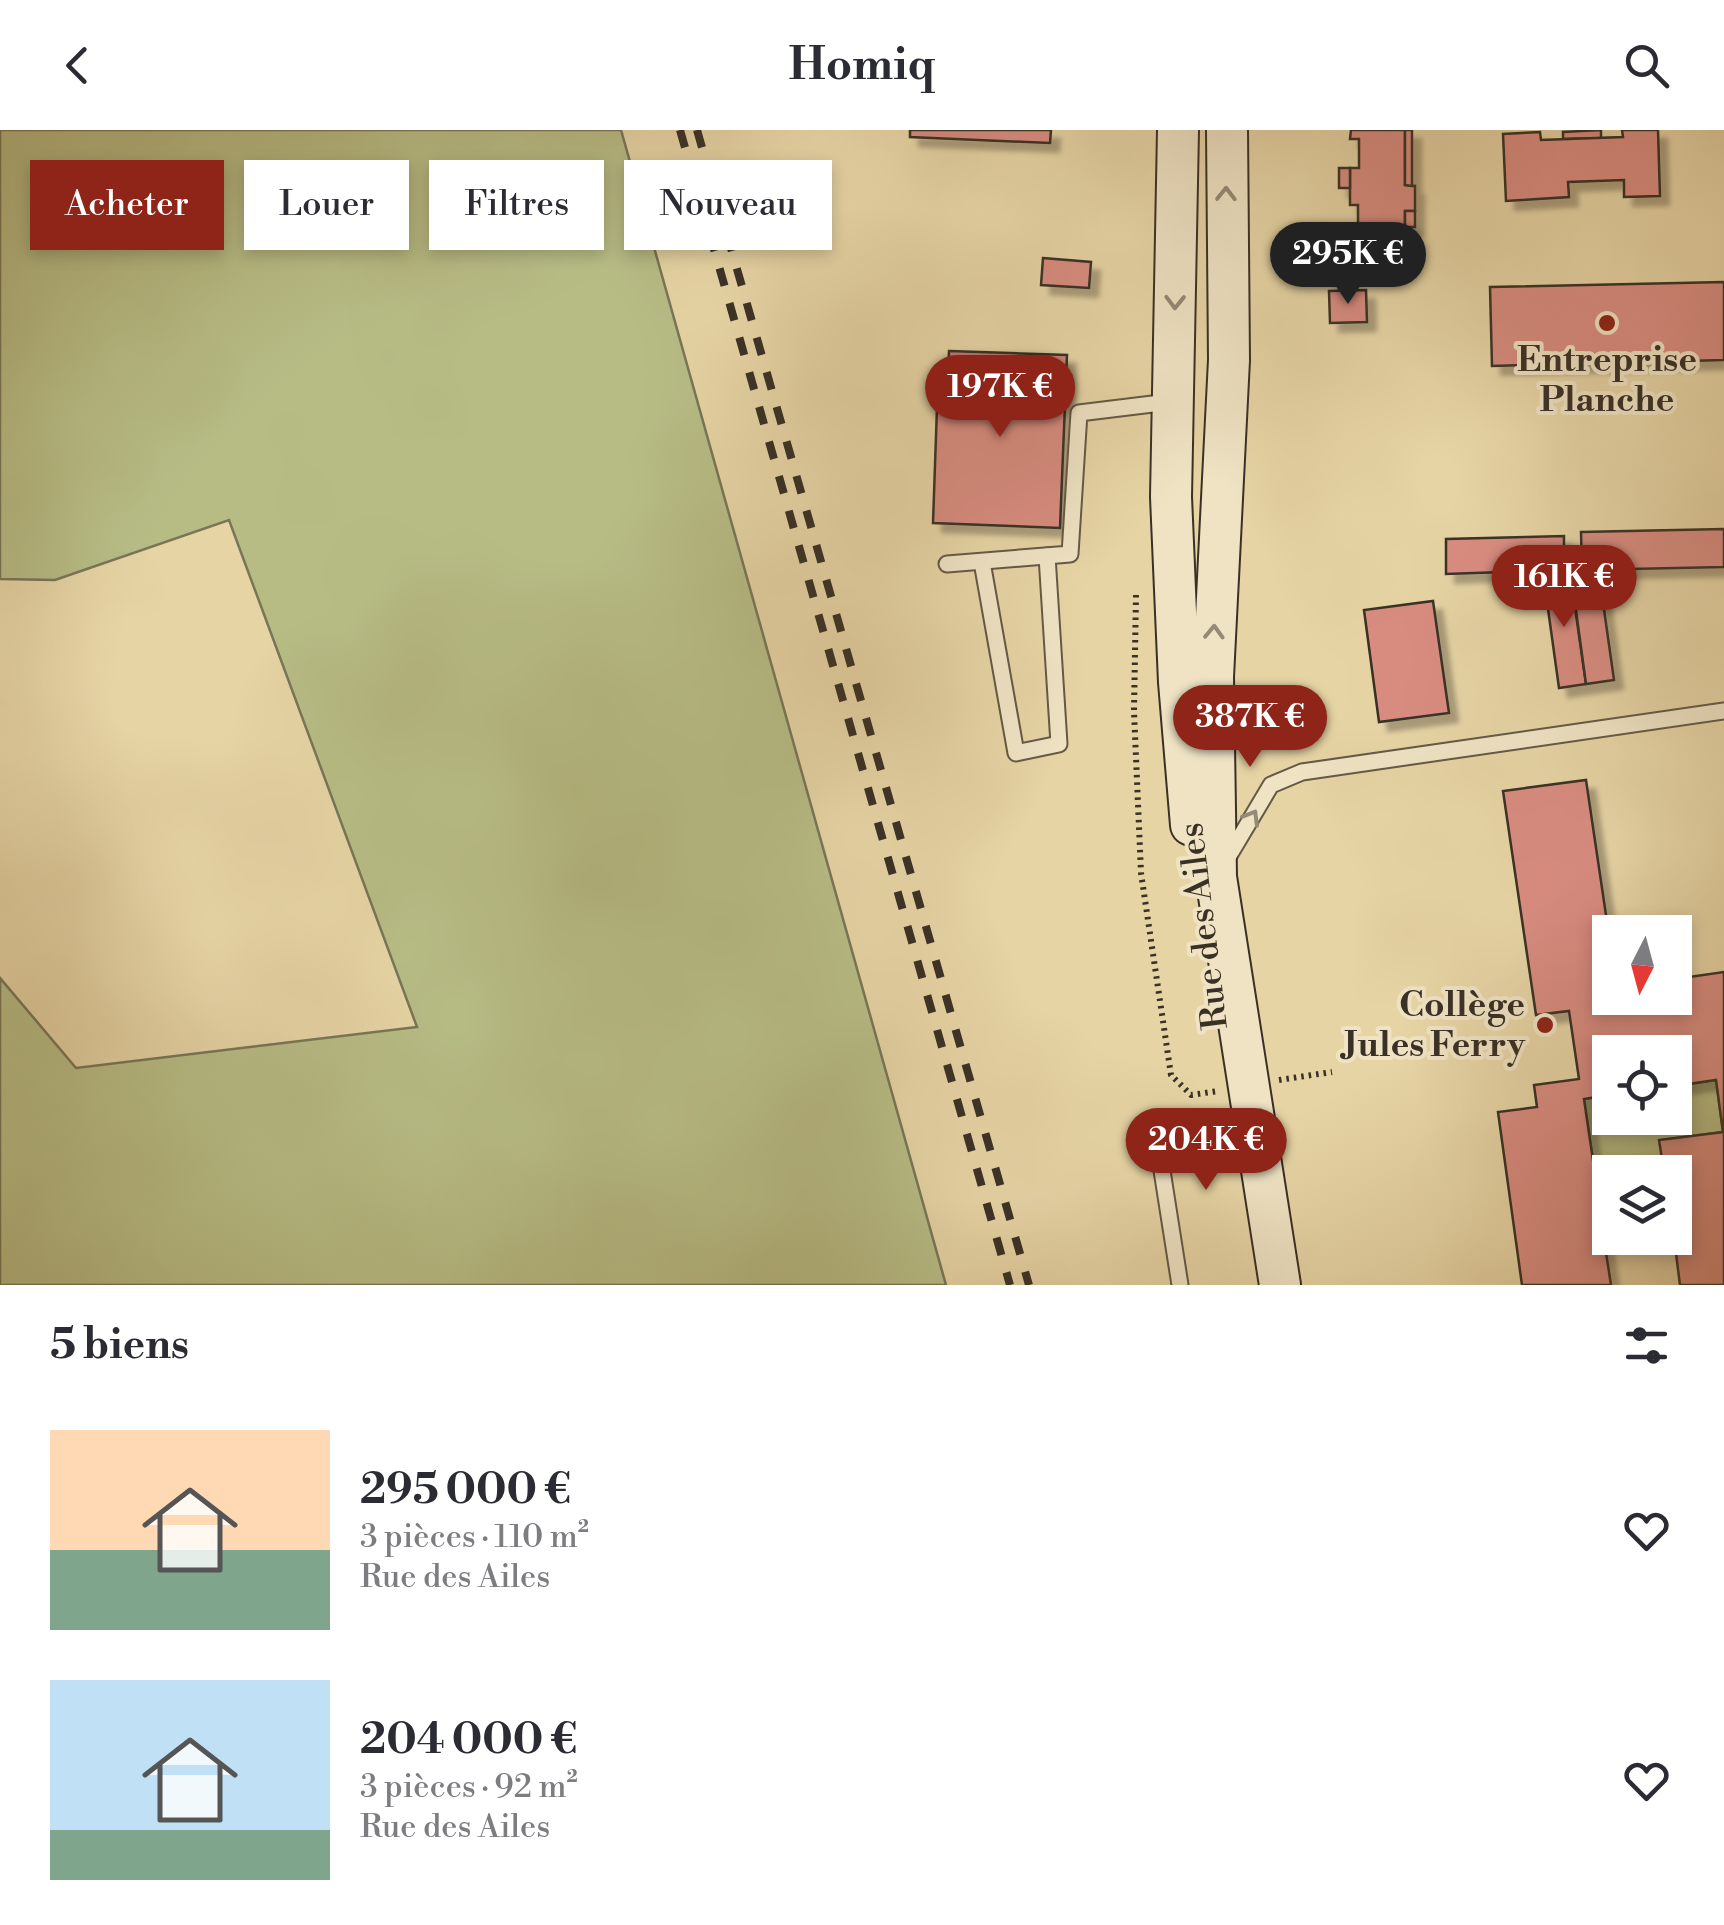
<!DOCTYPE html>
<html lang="fr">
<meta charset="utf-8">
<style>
body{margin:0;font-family:"Libre Bodoni",serif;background:#f2f2f3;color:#2b2b33;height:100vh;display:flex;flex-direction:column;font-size:38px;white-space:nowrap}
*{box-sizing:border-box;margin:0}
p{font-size:32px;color:#7c7c81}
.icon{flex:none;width:55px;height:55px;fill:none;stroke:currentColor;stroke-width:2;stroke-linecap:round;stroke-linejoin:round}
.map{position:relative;height:1155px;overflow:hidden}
.sheet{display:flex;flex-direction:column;background:#fff;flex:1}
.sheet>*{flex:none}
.hud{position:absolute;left:30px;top:30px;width:1000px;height:90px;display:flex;gap:20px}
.needle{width:65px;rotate:186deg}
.controls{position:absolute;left:1592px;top:785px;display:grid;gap:20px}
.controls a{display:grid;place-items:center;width:100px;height:100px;border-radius:0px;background:#fff;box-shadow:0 5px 15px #0003;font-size:50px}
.price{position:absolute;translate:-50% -85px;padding:0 22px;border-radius:35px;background:#8f2418;color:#fff;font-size:32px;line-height:65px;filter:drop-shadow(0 2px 5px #0008)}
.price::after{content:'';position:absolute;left:50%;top:60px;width:30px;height:22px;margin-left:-15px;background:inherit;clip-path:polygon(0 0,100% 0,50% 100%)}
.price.selected{background:#222;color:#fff}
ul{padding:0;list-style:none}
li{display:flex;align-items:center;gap:30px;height:250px;padding:0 50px}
li span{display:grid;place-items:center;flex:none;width:280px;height:200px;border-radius:0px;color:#555}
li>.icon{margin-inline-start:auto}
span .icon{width:120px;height:120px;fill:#fffc;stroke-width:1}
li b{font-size:42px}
h2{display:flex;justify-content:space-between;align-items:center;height:120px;padding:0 50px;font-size:42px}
.chip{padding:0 35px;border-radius:0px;background:#fff;box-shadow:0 5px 15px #0003;font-size:35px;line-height:90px}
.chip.selected{background:#8f2418;color:#fff}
header{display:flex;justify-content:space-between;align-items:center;height:130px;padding:0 50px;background:#fff;font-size:45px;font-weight:700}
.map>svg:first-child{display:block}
</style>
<header><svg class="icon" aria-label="back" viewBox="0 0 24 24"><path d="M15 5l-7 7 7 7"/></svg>Homiq<svg class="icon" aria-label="search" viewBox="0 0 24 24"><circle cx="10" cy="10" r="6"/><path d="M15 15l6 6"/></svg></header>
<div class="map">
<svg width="1724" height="1155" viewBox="0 0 1724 1155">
<defs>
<filter id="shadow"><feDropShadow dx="9" dy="9" stdDeviation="2.5" flood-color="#0004"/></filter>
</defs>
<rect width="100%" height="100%" fill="#e6d4a5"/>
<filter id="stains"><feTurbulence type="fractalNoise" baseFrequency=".002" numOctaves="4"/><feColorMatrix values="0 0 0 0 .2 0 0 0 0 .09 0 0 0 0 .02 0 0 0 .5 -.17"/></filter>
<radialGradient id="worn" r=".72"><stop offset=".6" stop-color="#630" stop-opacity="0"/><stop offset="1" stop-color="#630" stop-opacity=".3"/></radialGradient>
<g fill="#b7bc85" stroke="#787656" stroke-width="2.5">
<polygon points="0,0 621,0 946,1155 0,1155 0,848 76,938 417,897 229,390 55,450 0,449"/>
<polygon points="1716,950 1723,1002 1660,1010 1664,1042 1610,1042 1610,1069 1599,1071 1584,969 1610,965 1610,988 1675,988 1675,956"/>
</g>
<g fill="#d88c80" stroke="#393026" stroke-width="2.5" filter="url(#shadow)">
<polygon points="910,0 1051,0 1050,13 910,7"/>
<polygon points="1351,0 1405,0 1405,55 1415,56 1415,81 1405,81 1405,97 1358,97 1358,75 1350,75 1350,38 1359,38 1359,9 1350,9"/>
<polygon points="1405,0 1412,0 1412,56 1405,55"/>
<polygon points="1601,0 1601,8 1563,9 1563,2"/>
<polygon points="1622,0 1658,0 1660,66 1624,67 1624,50 1568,52 1569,67 1506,71 1503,4 1540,2 1541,10 1623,7"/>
<rect x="1339" y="38" width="11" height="20"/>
<rect x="1405" y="81" width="10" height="16"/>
<polygon points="1043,128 1091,132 1089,158 1041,155"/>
<polygon points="1724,152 1724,230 1492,236 1490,157"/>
<polygon points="1366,160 1367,192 1330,193 1329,161"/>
<polygon points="949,221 1067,225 1060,398 933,393 938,248 948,248"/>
<polygon points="1724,399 1724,437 1582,440 1581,402"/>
<polygon points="1564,406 1564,440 1446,444 1446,409"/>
<polygon points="1564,431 1582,432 1582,440 1564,440"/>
<polygon points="1543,443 1570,443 1586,554 1559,558"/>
<polygon points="1571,444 1599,444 1614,550 1586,554"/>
<polygon points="1433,471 1449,583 1379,592 1364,480"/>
<polygon points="1586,650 1610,812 1610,868 1675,868 1675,849 1724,842 1724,1155 1680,1155 1674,1108 1675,1042 1664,1042 1659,1010 1723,1002 1716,950 1675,956 1675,922 1610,922 1610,965 1584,969 1599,1071 1610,1069 1610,1089 1601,1090 1611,1155 1522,1155 1498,982 1537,977 1534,955 1579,949 1569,881 1536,885 1503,661"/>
</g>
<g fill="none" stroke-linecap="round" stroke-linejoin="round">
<defs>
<g id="lane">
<polyline points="982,432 1016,623 1059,614 1047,426"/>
<polyline points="947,434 1070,424 1079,283 1169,272"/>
<polyline points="1227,729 1271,655 1302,642 1724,581"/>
<polyline points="1155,996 1180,1155"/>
</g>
<g id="secondary">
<polyline points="1178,0 1171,367 1179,552 1191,695"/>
<polyline points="1227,0 1229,230 1213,547 1216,747 1280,1155"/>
</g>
</defs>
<use href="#lane" stroke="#645946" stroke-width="19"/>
<use href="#secondary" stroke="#393026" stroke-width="44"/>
<g stroke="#393026" stroke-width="6" stroke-dasharray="2.5 5" stroke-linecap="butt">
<polyline points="1136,465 1134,581 1141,743 1171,945 1191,965 1218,961"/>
<polyline points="1279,950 1332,942"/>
</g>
<use href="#lane" stroke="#efe3c4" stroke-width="15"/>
<use href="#secondary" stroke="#efe3c4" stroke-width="40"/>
<g stroke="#393026" stroke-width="8" stroke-dasharray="18 18" stroke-linecap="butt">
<polyline points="680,0 1010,1155"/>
<polyline points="697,0 1029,1155"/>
</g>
</g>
<defs><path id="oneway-chevron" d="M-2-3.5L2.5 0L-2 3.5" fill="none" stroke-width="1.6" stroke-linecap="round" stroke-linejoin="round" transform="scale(2.5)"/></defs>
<g stroke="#948a75">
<use href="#oneway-chevron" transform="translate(1226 64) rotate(-89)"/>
<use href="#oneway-chevron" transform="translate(1175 172) rotate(91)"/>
<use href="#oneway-chevron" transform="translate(1214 502) rotate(-88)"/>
<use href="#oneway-chevron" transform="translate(1252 687) rotate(-59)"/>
</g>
<g fill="#8f2418" stroke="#efe3c4" stroke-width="4">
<circle cx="1607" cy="193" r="10"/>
<circle cx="1545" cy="895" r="10"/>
</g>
<g text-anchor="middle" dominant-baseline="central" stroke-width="8" stroke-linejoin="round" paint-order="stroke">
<g font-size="35" font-weight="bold" fill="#393026" stroke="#efe3c4">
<text x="1607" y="230">Entreprise<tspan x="1607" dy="40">Planche</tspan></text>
<text x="1525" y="875" text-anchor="end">Collège<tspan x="1525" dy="40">Jules Ferry</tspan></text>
</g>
<g font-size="35" fill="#393026" stroke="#efe3c4">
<text transform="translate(1204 796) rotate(-97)">Rue des Ailes</text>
</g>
</g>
<rect width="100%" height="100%" filter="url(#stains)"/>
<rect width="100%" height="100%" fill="url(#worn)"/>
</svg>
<div class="controls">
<a><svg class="needle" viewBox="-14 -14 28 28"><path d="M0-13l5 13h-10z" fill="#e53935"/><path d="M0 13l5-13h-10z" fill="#7c7c81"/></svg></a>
<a><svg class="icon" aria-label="locate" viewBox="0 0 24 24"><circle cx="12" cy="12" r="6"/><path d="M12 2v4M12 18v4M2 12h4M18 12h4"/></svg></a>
<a><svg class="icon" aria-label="layers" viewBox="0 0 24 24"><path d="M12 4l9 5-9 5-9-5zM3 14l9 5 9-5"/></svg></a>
</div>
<b class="price selected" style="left:1348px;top:177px">295K €</b>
<b class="price" style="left:1000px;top:310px">197K €</b>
<b class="price" style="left:1564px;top:500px">161K €</b>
<b class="price" style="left:1250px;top:640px">387K €</b>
<b class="price" style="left:1206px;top:1063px">204K €</b>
<div class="hud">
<a class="chip selected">Acheter</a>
<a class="chip">Louer</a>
<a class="chip">Filtres</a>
<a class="chip">Nouveau</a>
</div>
</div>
<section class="sheet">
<h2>5 biens<svg class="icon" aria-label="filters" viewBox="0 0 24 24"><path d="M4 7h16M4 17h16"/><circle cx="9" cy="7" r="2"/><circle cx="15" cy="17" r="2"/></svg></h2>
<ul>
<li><span style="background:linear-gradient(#ffd9b3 60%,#7fa58c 0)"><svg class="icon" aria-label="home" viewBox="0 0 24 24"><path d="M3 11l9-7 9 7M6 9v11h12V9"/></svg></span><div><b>295 000 €</b><p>3 pièces · 110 m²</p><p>Rue des Ailes</p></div><svg class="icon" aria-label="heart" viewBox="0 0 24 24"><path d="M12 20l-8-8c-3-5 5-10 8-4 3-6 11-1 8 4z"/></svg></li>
<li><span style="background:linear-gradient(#bfe0f5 75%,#7fa58c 0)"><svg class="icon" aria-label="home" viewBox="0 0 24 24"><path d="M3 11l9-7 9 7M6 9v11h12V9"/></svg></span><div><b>204 000 €</b><p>3 pièces · 92 m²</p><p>Rue des Ailes</p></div><svg class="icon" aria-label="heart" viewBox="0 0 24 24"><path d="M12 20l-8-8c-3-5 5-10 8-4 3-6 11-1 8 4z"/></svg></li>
</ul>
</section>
